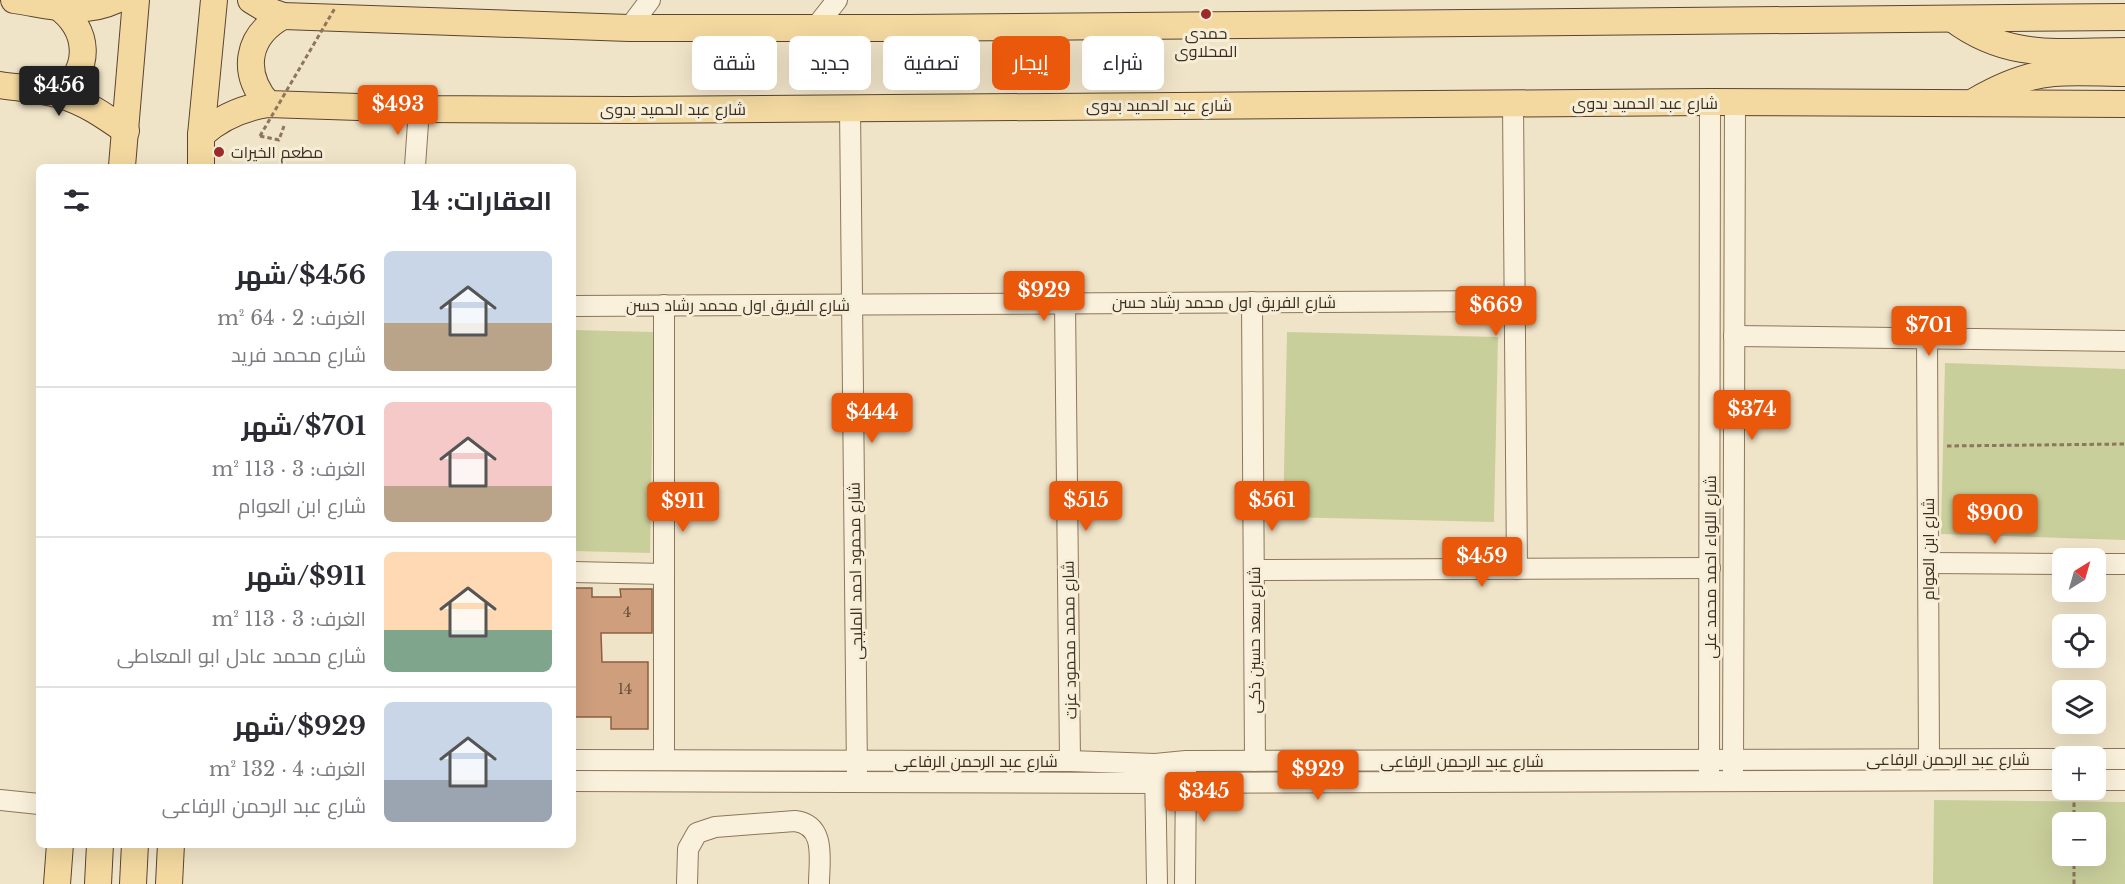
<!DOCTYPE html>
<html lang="ar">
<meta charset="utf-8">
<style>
body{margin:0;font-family:"Libre Baskerville",Cairo,serif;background:#f2f2f3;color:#2b2b33;direction:rtl;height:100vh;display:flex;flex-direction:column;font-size:22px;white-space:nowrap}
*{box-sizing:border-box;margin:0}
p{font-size:20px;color:#7c7c81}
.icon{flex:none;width:33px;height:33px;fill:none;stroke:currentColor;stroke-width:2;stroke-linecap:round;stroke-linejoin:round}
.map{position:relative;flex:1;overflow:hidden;direction:ltr}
.panel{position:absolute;left:36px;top:164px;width:540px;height:684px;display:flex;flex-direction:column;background:#fff;border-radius:9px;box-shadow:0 6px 24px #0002;direction:rtl}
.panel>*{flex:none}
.top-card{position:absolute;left:594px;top:36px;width:570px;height:54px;direction:rtl;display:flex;gap:12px}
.needle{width:39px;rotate:37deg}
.buttons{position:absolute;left:2052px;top:548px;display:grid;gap:12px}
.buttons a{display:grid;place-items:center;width:54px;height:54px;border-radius:9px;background:#fff;box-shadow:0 6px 24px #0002;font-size:30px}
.price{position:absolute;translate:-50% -51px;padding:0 14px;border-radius:6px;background:#ea580c;color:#fff;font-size:20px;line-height:39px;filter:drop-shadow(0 2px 3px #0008)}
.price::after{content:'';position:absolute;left:50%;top:36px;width:18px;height:14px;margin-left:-9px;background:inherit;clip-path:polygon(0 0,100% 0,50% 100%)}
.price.current{background:#222;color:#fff}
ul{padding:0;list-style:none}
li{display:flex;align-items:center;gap:18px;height:150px;padding:0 24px}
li+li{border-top:2px solid #e1e1e2}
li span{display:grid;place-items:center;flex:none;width:168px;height:120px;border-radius:9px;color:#555}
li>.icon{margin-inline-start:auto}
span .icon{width:72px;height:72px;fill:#fffc;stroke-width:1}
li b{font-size:26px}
h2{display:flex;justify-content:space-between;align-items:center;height:72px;padding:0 24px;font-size:26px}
.pill{padding:0 21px;border-radius:9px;background:#fff;box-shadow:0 6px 24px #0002;font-size:21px;line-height:54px}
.pill.current{background:#ea580c;color:#fff}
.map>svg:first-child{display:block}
</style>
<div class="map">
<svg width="2125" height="884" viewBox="0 0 2125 884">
<rect width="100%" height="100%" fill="#f0e4c8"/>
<g fill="#c9cf9b" fill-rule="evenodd">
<polygon points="573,330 654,332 650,553 573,551"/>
<polygon points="1287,332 1498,337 1494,522 1283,517"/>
<polygon points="1945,363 2125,369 2125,540 1941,534"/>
<path d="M 1934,800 L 2125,802 L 2125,884 L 1933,884 ZM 2062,822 L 2096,822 L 2096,855 L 2062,855 Z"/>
</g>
<polygon fill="#cf9f7d" stroke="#8d5f41" stroke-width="1.5" points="573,588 592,588 592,597 621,597 620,589 652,589 652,633 601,633 602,662 648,662 648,729 611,729 611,717 573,717"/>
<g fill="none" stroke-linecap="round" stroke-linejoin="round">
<defs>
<g id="minor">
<polyline points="629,28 650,0"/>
<polyline points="815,28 837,0"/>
<polyline points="1513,104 1517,569"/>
<polyline points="850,108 857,773"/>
<polyline points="415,166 419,109"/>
<polyline points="1252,302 1255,761"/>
<polyline points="1065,303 1070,761"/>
<polyline points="664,305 664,760"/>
<polyline points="573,306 1514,301"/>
<polyline points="1734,336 2125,341"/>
<polyline points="1927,338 1929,759"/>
<polyline points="1928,563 2062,564"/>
<polyline points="2096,564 2125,564"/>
<polyline points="1254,570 1710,568"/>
<polyline points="573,572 664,574"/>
<polyline points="2096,759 2125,759"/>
<polyline points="573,760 1070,761 1155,764 1186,761 2062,759"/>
<polyline points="1155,769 1157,884"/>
<polyline points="1733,771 1735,102"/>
<polyline points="1709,772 1710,102"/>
<polyline points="2096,780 2125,780"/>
<polyline points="573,781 1155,783 2062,780"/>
<polyline points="0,800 39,804"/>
<path d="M 687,884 L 688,849 L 697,833 L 715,827 L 795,821 C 827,825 819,861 819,884"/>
<polyline points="1185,884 1186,770"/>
</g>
<g id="major">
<path d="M 14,0 C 50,5 82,16 116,0"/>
<polyline points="251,0 269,11 283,16 629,28 909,28 2125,17"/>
<path d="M 57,6 C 90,30 92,69 59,94"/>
<path d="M 1953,19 C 2009,61 2060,51 2125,51"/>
<path d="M 0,85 C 20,88 41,89 60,95 C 85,102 106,117 126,131"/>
<path d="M 1975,101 C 1999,87 2026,75 2054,73 C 2077,71 2102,73 2125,73"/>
<path d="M 268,104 C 241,73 246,36 283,16"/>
<path d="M 201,135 C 221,117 242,108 268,104 L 419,109 L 629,110 L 1710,102 L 2125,104"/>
<polyline points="122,166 136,0"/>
<polyline points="201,166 201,135 214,0"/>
<polyline points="57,884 60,844"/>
<polyline points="98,884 100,844"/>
<polyline points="133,884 135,844"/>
<polyline points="169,884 171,844"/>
</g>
</defs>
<use href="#minor" stroke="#8d765c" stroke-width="22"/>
<use href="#major" stroke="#5b4430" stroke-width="28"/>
<g stroke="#8d765c" stroke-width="3" stroke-dasharray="4.5 3" stroke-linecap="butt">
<polyline points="260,136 279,140 284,126"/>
<polyline points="1947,446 2125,444"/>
<polyline points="2074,822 2074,794"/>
<polyline points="2074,884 2074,855"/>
</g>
<use href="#minor" stroke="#faf1dc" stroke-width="20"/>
<use href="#major" stroke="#f3d9a0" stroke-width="26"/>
<polyline stroke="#8d765c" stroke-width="3" stroke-dasharray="4.5 3" stroke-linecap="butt" points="260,136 335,8"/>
</g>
<g fill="#9e2a2b" stroke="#f7eed8" stroke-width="2">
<circle cx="1206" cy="14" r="6"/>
<circle cx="219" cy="152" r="6"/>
</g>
<g text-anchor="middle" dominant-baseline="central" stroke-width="6" stroke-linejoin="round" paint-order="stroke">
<g font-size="14" fill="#624a37">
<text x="627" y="612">4</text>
<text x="625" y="689">14</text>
</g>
<g font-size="16" fill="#3d2e20" stroke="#f7eed8">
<text x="1206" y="33">حمدى<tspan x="1206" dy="18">المحلاوى</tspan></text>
<text x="231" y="152" text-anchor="start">مطعم الخيرات</text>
</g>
<g font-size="16" fill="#3d2e20" stroke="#f7eed8">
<text x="1645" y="103">شارع عبد الحميد بدوى</text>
<text x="1159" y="105">شارع عبد الحميد بدوى</text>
<text x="673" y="109">شارع عبد الحميد بدوى</text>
<text x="1224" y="302">شارع الفريق اول محمد رشاد حسن</text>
<text x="738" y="305">شارع الفريق اول محمد رشاد حسن</text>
<text transform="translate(1928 549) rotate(-90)">شارع ابن العوام</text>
<text transform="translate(1710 567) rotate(-90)">شارع اللواء احمد محمد على</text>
<text transform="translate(855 571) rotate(-91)">شارع محمود احمد المليجى</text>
<text transform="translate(1069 640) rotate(-91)">شارع محمد محمود عزت</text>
<text transform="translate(1254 640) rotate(-90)">شارع سعد حسين ذكى</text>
<text x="1948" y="759">شارع عبد الرحمن الرفاعى</text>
<text x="976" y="761">شارع عبد الرحمن الرفاعى</text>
<text x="1462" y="761">شارع عبد الرحمن الرفاعى</text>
</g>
</g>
</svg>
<div class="buttons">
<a><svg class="needle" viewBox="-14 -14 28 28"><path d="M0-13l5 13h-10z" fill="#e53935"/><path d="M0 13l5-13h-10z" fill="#7c7c81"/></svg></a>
<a><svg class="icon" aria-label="locate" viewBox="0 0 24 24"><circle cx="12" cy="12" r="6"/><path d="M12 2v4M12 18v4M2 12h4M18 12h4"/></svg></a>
<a><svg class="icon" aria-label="layers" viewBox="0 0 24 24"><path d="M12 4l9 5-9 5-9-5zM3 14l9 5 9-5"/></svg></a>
<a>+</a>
<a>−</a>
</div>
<b class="price current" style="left:59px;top:117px">$456</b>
<b class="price" style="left:398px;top:136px">$493</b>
<b class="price" style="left:1044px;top:322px">$929</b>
<b class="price" style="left:1496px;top:337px">$669</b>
<b class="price" style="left:1929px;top:357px">$701</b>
<b class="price" style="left:1752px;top:441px">$374</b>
<b class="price" style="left:872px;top:444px">$444</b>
<b class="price" style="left:1086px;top:532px">$515</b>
<b class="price" style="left:1272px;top:532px">$561</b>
<b class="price" style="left:683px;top:533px">$911</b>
<b class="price" style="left:1995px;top:545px">$900</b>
<b class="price" style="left:1482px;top:588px">$459</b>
<b class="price" style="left:1318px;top:801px">$929</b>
<b class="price" style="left:1204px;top:823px">$345</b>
<div class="top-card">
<a class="pill">شراء</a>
<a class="pill current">إيجار</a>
<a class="pill">تصفية</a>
<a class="pill">جديد</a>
<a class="pill">شقة</a>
</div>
<section class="panel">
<h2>العقارات: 14<svg class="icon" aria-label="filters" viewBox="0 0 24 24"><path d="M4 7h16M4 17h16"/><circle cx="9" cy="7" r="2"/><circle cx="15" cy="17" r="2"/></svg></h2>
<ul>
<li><span style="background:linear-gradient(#c9d6e8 60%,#b9a48a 0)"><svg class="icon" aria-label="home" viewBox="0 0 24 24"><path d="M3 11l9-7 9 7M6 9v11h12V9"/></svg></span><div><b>$456/شهر</b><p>الغرف: 2 · 64 m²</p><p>شارع محمد فريد</p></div></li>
<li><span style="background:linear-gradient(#f6c9c9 70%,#b9a48a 0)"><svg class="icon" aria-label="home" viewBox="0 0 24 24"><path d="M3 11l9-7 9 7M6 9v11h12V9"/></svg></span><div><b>$701/شهر</b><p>الغرف: 3 · 113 m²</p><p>شارع ابن العوام</p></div></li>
<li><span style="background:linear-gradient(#ffd9b3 65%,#7fa58c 0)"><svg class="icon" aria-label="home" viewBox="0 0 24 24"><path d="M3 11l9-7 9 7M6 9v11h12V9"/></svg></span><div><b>$911/شهر</b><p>الغرف: 3 · 113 m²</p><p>شارع محمد عادل ابو المعاطى</p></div></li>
<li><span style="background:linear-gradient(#c9d6e8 65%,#9aa5b1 0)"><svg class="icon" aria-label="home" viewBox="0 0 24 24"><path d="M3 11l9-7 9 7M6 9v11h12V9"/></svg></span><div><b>$929/شهر</b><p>الغرف: 4 · 132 m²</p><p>شارع عبد الرحمن الرفاعى</p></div></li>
</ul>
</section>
</div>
